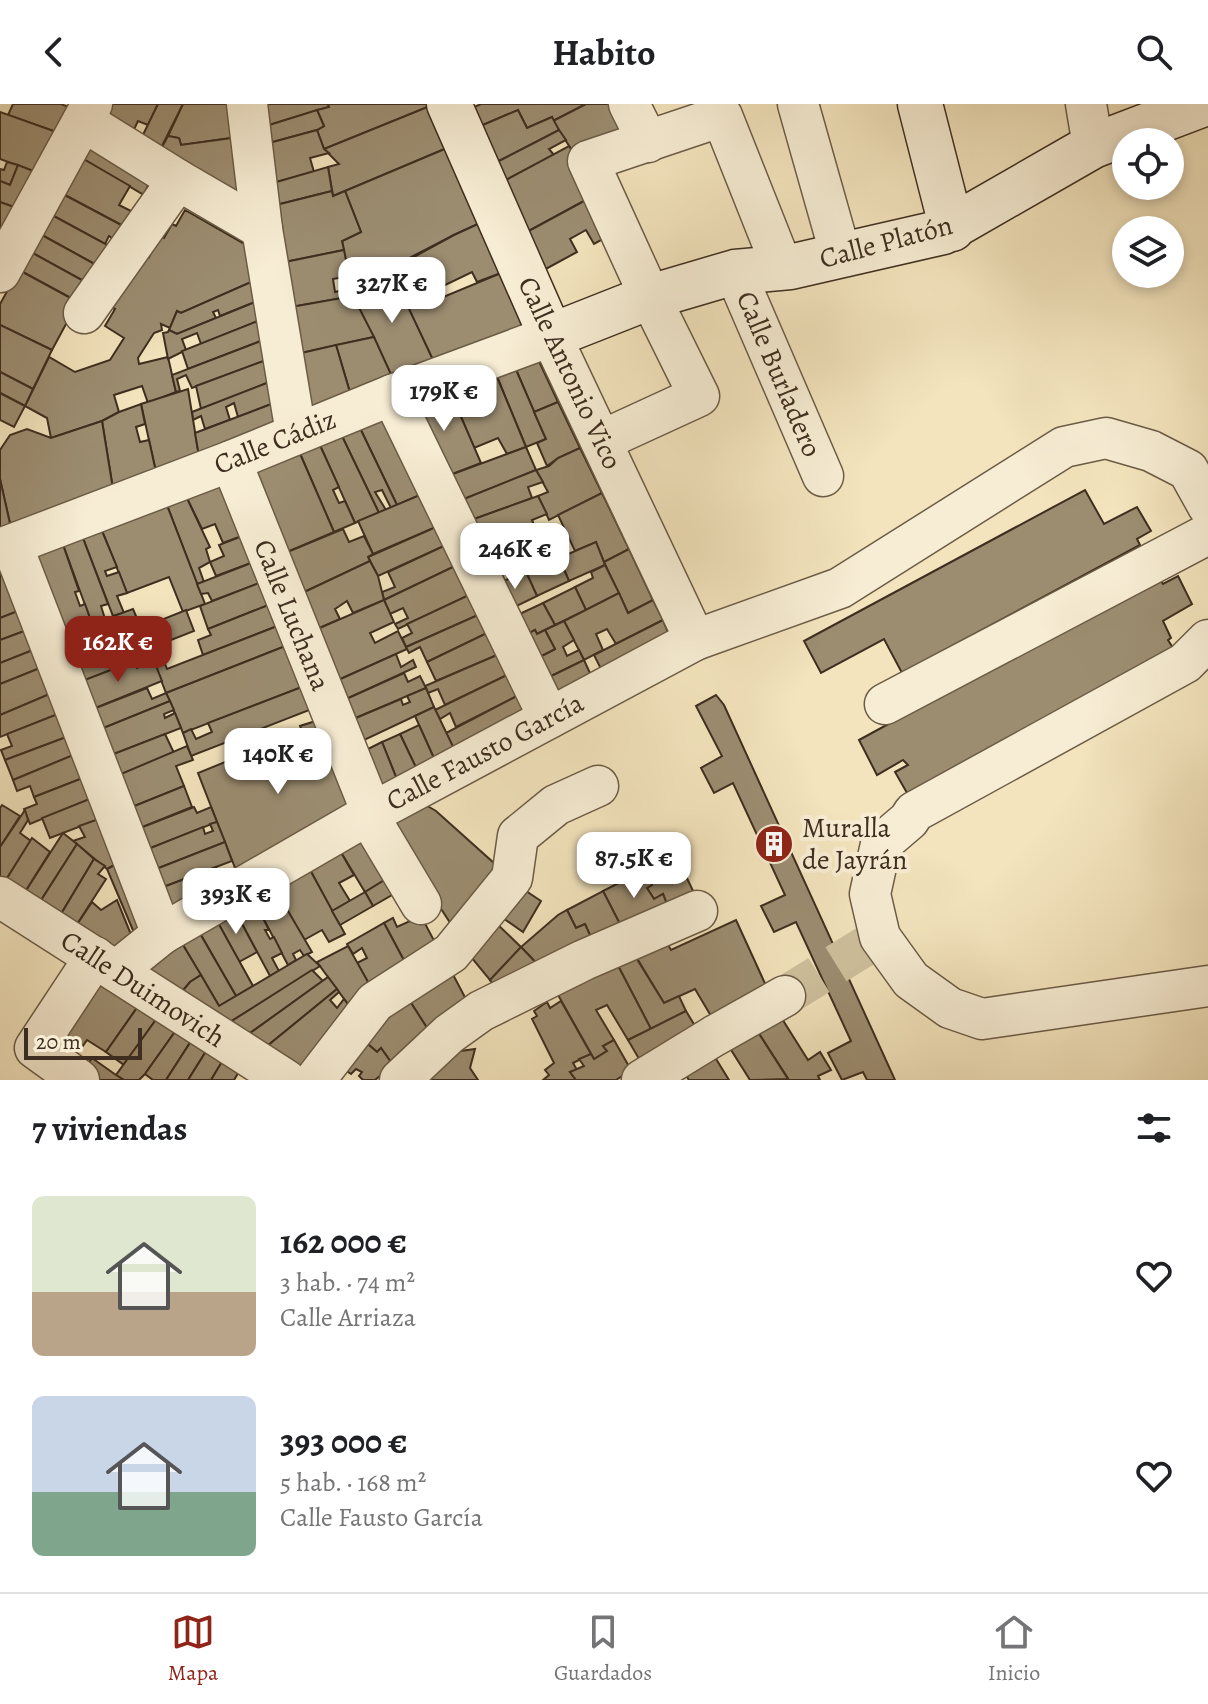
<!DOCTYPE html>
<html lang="es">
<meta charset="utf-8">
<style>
body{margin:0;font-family:Alegreya,serif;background:#f2f2f2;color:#202124;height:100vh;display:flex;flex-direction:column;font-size:30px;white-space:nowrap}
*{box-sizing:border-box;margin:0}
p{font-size:26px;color:#757577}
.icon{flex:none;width:44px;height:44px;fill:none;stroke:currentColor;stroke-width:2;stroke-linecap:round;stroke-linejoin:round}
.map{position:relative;height:976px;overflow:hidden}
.details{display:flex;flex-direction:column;background:#fff;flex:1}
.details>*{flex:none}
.controls{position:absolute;left:1112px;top:24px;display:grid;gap:16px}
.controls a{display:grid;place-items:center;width:72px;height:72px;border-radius:50%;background:#fff;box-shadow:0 4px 12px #0003;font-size:40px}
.scale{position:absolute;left:24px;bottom:20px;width:118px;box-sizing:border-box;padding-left:8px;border:4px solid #3e2e1f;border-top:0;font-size:22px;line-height:28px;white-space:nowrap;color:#3e2e1f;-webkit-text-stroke:6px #f7edd4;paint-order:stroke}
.price{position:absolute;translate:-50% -68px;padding:0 18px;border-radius:16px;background:#fff;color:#222;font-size:26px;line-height:52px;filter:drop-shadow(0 2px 4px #0008)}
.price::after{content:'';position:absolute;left:50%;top:48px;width:24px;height:18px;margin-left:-12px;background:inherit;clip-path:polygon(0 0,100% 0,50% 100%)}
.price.active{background:#8f2418;color:#fff}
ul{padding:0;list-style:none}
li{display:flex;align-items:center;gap:24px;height:200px;padding:0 32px}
li span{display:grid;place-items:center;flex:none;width:224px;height:160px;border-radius:12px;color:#555}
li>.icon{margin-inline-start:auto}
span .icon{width:96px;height:96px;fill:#fffc;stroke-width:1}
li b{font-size:34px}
h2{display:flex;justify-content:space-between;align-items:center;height:96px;padding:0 32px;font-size:34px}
header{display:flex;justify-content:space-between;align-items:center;height:104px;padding:0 32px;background:#fff;font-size:36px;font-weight:700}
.menu{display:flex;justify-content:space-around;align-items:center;height:112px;border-top:2px solid #e0e0e0;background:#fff;font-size:22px;color:#757577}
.menu a{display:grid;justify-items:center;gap:4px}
.menu .active{color:#8f2418}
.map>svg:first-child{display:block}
</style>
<header><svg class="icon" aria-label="back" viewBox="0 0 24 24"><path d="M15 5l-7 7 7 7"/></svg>Habito<svg class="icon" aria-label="search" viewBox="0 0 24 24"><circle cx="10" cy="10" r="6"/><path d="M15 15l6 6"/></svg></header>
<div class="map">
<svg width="1208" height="976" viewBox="0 0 1208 976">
<rect width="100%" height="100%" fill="#f3e4bd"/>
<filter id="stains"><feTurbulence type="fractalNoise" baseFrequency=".0025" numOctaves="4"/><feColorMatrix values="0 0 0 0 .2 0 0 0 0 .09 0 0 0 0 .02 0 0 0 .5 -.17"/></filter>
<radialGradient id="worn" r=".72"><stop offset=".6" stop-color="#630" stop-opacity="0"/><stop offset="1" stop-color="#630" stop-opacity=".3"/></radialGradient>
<g fill="#9c8d71" stroke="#3e2e1f" stroke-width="2">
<polygon points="13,0 61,0 76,6 62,30 8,11"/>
<polygon points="107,0 158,0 148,21 138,17 129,36 97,18"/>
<polygon points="158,0 183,0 156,54 138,41"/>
<polygon points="183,0 234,0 239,33 181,41 179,34 168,32"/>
<polygon points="265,0 328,0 329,3 266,22"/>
<polygon points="328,0 429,0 430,2 324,45 317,26 324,22 317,6 329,3"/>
<polygon points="481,0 586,0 553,17 552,13 527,24 518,6 478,23 470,5"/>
<polygon points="586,0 621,0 633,24 575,51 553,17"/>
<polygon points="430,2 447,44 333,92 328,63 339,60 324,45"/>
<polygon points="317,6 324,22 317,26 269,39 266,22"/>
<polygon points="518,6 527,24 552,13 559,26 495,59 478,23"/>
<polygon points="0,8 62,30 41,70 0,55"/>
<polygon points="317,26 324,45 329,49 310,54 314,68 273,79 269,39"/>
<polygon points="559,26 566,36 549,45 554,51 504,77 495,59"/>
<polygon points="168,32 179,34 181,41 239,33 240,104 156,54"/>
<polygon points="89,33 152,72 144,91 80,53"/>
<polygon points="569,42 597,90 525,129 504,77"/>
<polygon points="447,44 480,119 454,131 351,184 342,137 361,128 345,87"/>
<polygon points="80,53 130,82 119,101 131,107 125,123 61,89"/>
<polygon points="7,58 18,61 10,81 0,77 0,65 4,66"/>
<polygon points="18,61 41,70 22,106 0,98 0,77 10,81"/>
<polygon points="328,63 332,87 276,101 273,79"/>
<polygon points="332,87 333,92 345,87 361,128 342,137 344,146 285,158 276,101"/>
<polygon points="61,89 125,123 117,138 109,132 105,140 50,110"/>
<polygon points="597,90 614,129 594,140 586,126 570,135 577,148 542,167 525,129"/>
<polygon points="0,98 22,106 0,142"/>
<polygon points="185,106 253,145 258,175 181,209 177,207 170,224 161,220 162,226 154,229 138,254 139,260 168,253 176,288 148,299 142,282 114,291 119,308 102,317 51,334 47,314 25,302 49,253 75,268 110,256 124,234 105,222 115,205 109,202 141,148 149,153 160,132 164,134 172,120 176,122"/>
<polygon points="50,110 113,144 100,163 40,130"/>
<polygon points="480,119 501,169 477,178 472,168 439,184 434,176 417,184 410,168 417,163 412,154 454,131"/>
<polygon points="40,130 100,163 89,180 29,147"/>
<polygon points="344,146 349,172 333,175 335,188 351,184 353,192 291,203 285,158"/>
<polygon points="29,147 89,180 78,198 19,166"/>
<polygon points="391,164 435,260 394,277 353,192 351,184"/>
<polygon points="19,166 78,198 52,246 0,221 0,200"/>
<polygon points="501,169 526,226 435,260 402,190 421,182 429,199"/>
<polygon points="258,175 260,196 220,212 218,206 213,208 216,214 177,230 169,226 177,207 181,209"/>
<polygon points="353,192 374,233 297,250 291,203"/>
<polygon points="260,196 263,215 201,240 197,229 182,235 186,246 168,255 163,229 168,228 169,226 177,230"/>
<polygon points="263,215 266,235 188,265 182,247"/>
<polygon points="0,221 52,246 33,285 0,268"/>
<polygon points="374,233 394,277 351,292 336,241"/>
<polygon points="266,235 269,255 192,284 186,271 177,275 180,287 176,288 172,271"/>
<polygon points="336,241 351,292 305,309 297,250"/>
<polygon points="537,253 558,298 534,308 514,261"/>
<polygon points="269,255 272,277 201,305 196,282"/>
<polygon points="514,261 546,335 526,343 495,268"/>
<polygon points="0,268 33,285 25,302 0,289"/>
<polygon points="495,268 526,343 507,350 498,334 474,344 449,285"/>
<polygon points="272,277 274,299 238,313 234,299 226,303 230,316 205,325 201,312 193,316 192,308"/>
<polygon points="188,285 199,352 156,368 141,300"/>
<polygon points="449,285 481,359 442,374 406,301"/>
<polygon points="0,289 25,302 14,323 0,316"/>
<polygon points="558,298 580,344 558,354 547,362 537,339 546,335 534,308"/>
<polygon points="274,299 277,321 199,352 195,329"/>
<polygon points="141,300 145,320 136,323 140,338 149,336 156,368 113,385 102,317 119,308"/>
<polygon points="382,312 420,391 397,401 359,322"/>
<polygon points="102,317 113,385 11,424 0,375 0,346 10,331 27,325 51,334"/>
<polygon points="359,322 397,401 391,404 382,386 375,388 386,406 379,409 340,328"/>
<polygon points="340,328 379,409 355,419 318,337"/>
<polygon points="318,337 339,383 333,386 339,399 345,397 355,419 334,428 298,345"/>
<polygon points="526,343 536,366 454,399 442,374"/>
<polygon points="580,344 602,389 549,416 538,392 548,388 536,366 549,362 558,354"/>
<polygon points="298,345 334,428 285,449 251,365"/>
<polygon points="536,366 543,378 528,383 532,394 463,419 454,399"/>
<polygon points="228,371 250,429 223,439 215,420 202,425 184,388"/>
<polygon points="0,375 11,424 0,428"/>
<polygon points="1085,386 1104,420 1137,403 1151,427 1137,435 1140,441 902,569 884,535 821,569 804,537"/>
<polygon points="184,388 210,443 206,445 210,458 199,464 204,478 197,480 165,396"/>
<polygon points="602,389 629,445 604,458 596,438 575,447 558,411"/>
<polygon points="420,391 436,423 373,450 358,417"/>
<polygon points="538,392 547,410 532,416 537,428 479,452 463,419"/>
<polygon points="165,396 205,500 183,508 169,473 127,489 100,422"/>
<polygon points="100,422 117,463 105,467 107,472 119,468 127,489 117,492 124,509 113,512 81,429"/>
<polygon points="436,423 446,441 378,472 368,453"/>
<polygon points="343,425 349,438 364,432 373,450 368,453 370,457 300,490 285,449"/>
<polygon points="81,429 108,500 101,502 105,515 92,520 61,435"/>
<polygon points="250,429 259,456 216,472 210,458 224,452 219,441"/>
<polygon points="61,435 79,487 75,488 80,502 85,500 92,520 58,532 26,449"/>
<polygon points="596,438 605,461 569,477 559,454"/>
<polygon points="446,441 455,462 384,496 382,488 395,483 388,468"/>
<polygon points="629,445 653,496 628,509 604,458"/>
<polygon points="559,454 569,477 537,492 526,468"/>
<polygon points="259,456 267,476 212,497 208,489 201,490 197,480"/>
<polygon points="370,457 378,472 384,496 353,509 347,497 335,505 340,515 315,526 300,490"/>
<polygon points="0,459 28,503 0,514"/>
<polygon points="605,461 619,489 586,506 575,483 593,474 591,468"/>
<polygon points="455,462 469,491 398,525 395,520 408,514 403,504 390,510 384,496"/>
<polygon points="526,468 537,492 506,507 493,481"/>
<polygon points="1178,472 1192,500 1163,517 1171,534 1168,536 1173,544 911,696 895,668 908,661 903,656 877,671 859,636 1158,473 1163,480"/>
<polygon points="267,476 276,498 208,525 200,502"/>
<polygon points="575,483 586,506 555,521 543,499"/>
<polygon points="619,489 628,509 653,496 663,516 616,540 607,525 596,530 603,546 584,556 564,517"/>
<polygon points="469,491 478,511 406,543 402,534 412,529 407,520"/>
<polygon points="384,496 394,518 370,529 375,539 398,527 407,545 336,577 315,526"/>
<polygon points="276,498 285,519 203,551 198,536 211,531 208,525"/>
<polygon points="543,499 555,521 537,530 535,526 519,535 509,515"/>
<polygon points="28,503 35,523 0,536 0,514"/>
<polygon points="133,505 141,524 67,554 58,532"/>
<polygon points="186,506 194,527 158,541 167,565 285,519 293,539 166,589 141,524"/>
<polygon points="478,511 487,529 427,558 420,543 409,549 406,543"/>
<polygon points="663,516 672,538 605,573 594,551"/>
<polygon points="564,517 574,536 563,543 567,552 579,546 584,556 539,578 530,558 555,545 545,526"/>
<polygon points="35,523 43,542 0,559 0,536"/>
<polygon points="141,524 151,551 77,579 67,554 125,531 130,544 136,541 130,529"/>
<polygon points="535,526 537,530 545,526 555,545 530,558 519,535"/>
<polygon points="487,529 497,551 436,577 427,558"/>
<polygon points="293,539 307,581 183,629 166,589"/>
<polygon points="43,542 50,560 0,580 0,559"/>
<polygon points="396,550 401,563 413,556 416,563 344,596 336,577"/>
<polygon points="497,551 507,571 445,601 438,585 428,589 425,582"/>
<polygon points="584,556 594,578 551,600 539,578"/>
<polygon points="134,557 137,564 154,557 162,577 88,607 77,579"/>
<polygon points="50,560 59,586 0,611 0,580"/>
<polygon points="404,569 408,578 420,572 426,584 351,616 344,596"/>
<polygon points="507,571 517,592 456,623 450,609 440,615 435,606"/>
<polygon points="307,581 317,603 191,652 183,629 191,625 196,635 212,628 208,619"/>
<polygon points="147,584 152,595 166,589 170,597 96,627 88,607"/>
<polygon points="426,584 434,603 360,638 351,616 401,595 403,601 410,598 407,592"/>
<polygon points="59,586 68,606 0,633 0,611"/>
<polygon points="716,591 724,601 895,976 867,976 863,968 842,976 828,949 851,937 796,818 774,828 761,802 785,791 733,679 714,689 701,664 722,652 696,602"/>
<polygon points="517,592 526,611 457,651 446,629"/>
<polygon points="170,597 174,606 164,610 165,614 175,609 181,624 106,653 96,627"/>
<polygon points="434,603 457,651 437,661 415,612"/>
<polygon points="68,606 77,629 5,656 1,646 12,642 7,630"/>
<polygon points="322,615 359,706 239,774 198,669 302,627 300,622"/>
<polygon points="419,621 437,661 420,672 400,630"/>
<polygon points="77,629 83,647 13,676 5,656"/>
<polygon points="165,630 174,649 114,673 106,653"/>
<polygon points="400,630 420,672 400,683 382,638"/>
<polygon points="382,638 400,683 381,693 364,647"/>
<polygon points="187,642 193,656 176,662 184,682 127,705 114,673"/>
<polygon points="83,647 93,670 34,693 30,682 17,687 13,676"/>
<polygon points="93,670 102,690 30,720 24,705 37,700 34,693"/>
<polygon points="184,682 192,703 135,726 127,705"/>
<polygon points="102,690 110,711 50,734 42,714"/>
<polygon points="424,700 436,707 495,760 500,769 458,831 388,723"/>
<polygon points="2,701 20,712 0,743 0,704"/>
<polygon points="194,703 197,709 211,703 217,718 143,747 135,726"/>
<polygon points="25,706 28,716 20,729 31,737 4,779 0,777 0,743"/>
<polygon points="110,711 128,754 107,765 73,737 85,733 79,722"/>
<polygon points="217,718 225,738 151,767 143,747 203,723 205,730 213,727 210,720"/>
<polygon points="372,728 396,769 365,788 339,745"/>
<polygon points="63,729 77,740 38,801 23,791"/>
<polygon points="32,734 50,748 23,791 4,779"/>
<polygon points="225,738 232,757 158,785 151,767"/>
<polygon points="77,740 94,755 58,815 38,801"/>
<polygon points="339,745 354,771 339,779 350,797 332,807 309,764"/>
<polygon points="675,749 695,791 668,803 663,790 654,795 647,784 652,781 644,766"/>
<polygon points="128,754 152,821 135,831 107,765"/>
<polygon points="94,755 105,762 98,770 106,775 74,825 58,815"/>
<polygon points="216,763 225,782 169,812 158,785"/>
<polygon points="309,764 345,830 329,838 322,826 304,836 274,783"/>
<polygon points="644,766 652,781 647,784 654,795 663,790 668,803 623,826 603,787"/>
<polygon points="396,769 404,784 373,802 365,788"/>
<polygon points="274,783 312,848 304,852 300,846 293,850 296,856 288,861 253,795"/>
<polygon points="520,783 541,797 523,828 500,812"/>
<polygon points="603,787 623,826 594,840 585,820 576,824 567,806"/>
<polygon points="365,788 373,802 340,821 332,807"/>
<polygon points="253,795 269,826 265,826 270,835 274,833 282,849 272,854 279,867 270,872 234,805"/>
<polygon points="117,796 132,833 107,847 74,825 92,798 101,806"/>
<polygon points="234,805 257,848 239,858 216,815"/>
<polygon points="567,806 576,824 585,820 594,840 542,865 521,843 558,811"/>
<polygon points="421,812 439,846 408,864 384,819 393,814 397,823"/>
<polygon points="216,815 253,882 236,892 198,826"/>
<polygon points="736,816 768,886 714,917 695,885 664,899 632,846 662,830 671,846"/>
<polygon points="495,818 521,843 490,876 471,853"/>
<polygon points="384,819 408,864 373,887 357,859 367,854 362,844 353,850 347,840"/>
<polygon points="198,826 236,892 219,902 180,836"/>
<polygon points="180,836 201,871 190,878 180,890 143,868"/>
<polygon points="348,842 373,887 353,907 317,858"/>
<polygon points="521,843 542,865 498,888 490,876"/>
<polygon points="307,850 320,862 227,920 180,890 190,878 201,871 219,902"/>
<polygon points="613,852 635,852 664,899 679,892 686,907 651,925"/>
<polygon points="613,852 651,925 628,936 607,901 596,906 614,936 603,942 607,947 594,955 553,882"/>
<polygon points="449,863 469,901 429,927 406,891"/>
<polygon points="312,866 323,877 246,932 227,920"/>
<polygon points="101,870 141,898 106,948 87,936 80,946 76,943 73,946 54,931"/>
<polygon points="328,873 337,885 266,943 246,932"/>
<polygon points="337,885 339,888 330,896 337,904 344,895 353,907 305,968 266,943"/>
<polygon points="406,891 429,927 393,961 381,944 377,948 361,934"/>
<polygon points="561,897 591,950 573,959 577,966 570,968 576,976 543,976 549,971 545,966 554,959 532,915 537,912 534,907 547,898 550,904"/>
<polygon points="141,898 160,910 124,961 106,948"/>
<polygon points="686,907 698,927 642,960 628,936"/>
<polygon points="160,910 179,922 145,970 139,976 124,976 116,971"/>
<polygon points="779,910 808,956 820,948 831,966 818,972 820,976 789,976 756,925"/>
<polygon points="179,922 195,931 166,976 153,976 145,970"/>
<polygon points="756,925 788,975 750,976 728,941"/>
<polygon points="195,931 210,941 188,976 166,976"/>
<polygon points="361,934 377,948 381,944 393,961 375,976 363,976 359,972 362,968 356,965 351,970 338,961"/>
<polygon points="614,936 631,966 616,976 576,976 570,968 584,962 579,955 591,950 594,955 607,947 603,942"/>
<polygon points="210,941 226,951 211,976 188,976"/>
<polygon points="475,945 470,964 478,976 418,976 446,949"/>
<polygon points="713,950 729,976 689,976 683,967"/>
<polygon points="226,951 243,961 234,976 211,976"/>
<polygon points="92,954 116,971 124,976 88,976 81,971"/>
</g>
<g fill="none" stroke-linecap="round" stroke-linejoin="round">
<polyline stroke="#cfc09d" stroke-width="40" stroke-dasharray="40 20" stroke-linecap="butt" points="785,892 880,833"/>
<defs>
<g id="street">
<polyline points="247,0 262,125 296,329"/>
<polyline points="629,0 648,38"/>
<polyline points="798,0 841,152"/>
<polyline points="1086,0 1093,42"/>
<polyline points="83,17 178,76 262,125"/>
<polyline points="0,168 92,0"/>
<polyline points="735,168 823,372"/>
<polyline points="84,209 178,76"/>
<polyline points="392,291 549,614"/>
<polyline points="601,337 699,292 650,193 588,57 722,12 782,163"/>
<polyline points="231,357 372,709"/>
<polyline points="12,441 162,830"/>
<polyline points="0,445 231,357 392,291 551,232 695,536"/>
<polyline points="1208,536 1185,559 914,708 909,716 881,740 870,790 880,833 911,876 950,904 982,915 1208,882"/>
<polyline points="885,600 1208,430"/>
<polyline points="368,711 421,800"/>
<polyline points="0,793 286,976"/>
<polyline points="116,867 162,830 368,711 695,536 840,484 1064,343 1106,334 1151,347 1188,366 1208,402"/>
<polyline points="79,976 35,944 95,853"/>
<polyline points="315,976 375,898 451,849 512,774 518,732 556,701 598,682"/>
<polyline points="400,976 449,930 481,907 584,856 697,807"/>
<polyline points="642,976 714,932 785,892"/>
</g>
<g id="secondary">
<polyline points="449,0 551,232 650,193 735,168 790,163 943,128 1093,42 1204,0"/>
<polyline points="920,0 952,125"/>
</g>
</defs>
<use href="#street" stroke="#6b5c46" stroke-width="43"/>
<use href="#secondary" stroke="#3e2e1f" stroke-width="47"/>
<use href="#street" stroke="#f7edd4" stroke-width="40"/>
<use href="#secondary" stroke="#f7edd4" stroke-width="44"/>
</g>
<defs>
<symbol id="building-disc" viewBox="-11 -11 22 22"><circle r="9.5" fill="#8f2418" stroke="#f7edd4"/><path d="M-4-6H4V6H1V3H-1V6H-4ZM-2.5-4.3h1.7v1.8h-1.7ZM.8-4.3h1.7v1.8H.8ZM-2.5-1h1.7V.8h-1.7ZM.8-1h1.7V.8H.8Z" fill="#fff"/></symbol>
</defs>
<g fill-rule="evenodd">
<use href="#building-disc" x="752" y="718" width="44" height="44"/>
</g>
<g text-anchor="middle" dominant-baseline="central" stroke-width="8" stroke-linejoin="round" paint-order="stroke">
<g font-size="28" fill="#3e2e1f" stroke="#f7edd4">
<text transform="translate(886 138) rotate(-15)">Calle Platón</text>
<text transform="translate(570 269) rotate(65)">Calle Antonio Vico</text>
<text transform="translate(779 270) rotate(67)">Calle Burladero</text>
<text transform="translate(275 338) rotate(-22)">Calle Cádiz</text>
<text transform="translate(292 511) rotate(68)">Calle Luchana</text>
<text transform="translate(485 648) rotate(-28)">Calle Fausto García</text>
<text transform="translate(143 885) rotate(33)">Calle Duimovich</text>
</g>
<g font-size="28" fill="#3e2e1f" stroke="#f7edd4" text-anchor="start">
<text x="802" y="724">Muralla<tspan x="802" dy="32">de Jayrán</tspan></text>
</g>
</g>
<rect width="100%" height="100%" filter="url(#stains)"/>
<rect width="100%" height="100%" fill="url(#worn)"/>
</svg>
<div class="controls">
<a><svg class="icon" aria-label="locate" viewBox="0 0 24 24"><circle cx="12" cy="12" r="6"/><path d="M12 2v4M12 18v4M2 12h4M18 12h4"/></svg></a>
<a><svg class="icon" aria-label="layers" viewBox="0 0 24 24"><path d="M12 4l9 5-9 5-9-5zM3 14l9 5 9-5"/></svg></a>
</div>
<div class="scale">20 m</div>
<b class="price" style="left:392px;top:221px">327K €</b>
<b class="price" style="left:444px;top:329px">179K €</b>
<b class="price" style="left:515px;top:487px">246K €</b>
<b class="price active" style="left:118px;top:580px">162K €</b>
<b class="price" style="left:278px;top:692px">140K €</b>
<b class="price" style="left:634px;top:796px">87.5K €</b>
<b class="price" style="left:236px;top:832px">393K €</b>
</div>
<section class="details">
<h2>7 viviendas<svg class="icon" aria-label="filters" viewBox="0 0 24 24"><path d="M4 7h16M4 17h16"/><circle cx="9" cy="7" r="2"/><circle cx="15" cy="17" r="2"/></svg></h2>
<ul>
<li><span style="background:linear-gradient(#dfe7d0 60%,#b9a48a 0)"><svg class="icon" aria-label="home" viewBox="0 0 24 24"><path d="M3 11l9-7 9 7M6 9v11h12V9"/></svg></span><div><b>162 000 €</b><p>3 hab. · 74 m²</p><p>Calle Arriaza</p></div><svg class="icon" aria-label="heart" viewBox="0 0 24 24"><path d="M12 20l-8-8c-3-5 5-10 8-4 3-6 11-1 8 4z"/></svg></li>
<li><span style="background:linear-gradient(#c9d6e8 60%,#7fa58c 0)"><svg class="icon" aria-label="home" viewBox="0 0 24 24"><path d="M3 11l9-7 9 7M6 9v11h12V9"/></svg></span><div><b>393 000 €</b><p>5 hab. · 168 m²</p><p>Calle Fausto García</p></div><svg class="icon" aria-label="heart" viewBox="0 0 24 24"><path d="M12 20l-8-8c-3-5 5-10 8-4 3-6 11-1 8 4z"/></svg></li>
</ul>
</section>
<nav class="menu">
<a class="active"><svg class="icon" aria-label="map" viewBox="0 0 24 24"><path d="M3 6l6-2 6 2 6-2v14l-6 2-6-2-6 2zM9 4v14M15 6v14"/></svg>Mapa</a>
<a><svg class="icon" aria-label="saved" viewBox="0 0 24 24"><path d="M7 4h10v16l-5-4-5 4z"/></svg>Guardados</a>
<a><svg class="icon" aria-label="home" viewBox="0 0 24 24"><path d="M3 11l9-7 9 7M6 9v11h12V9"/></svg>Inicio</a>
</nav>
